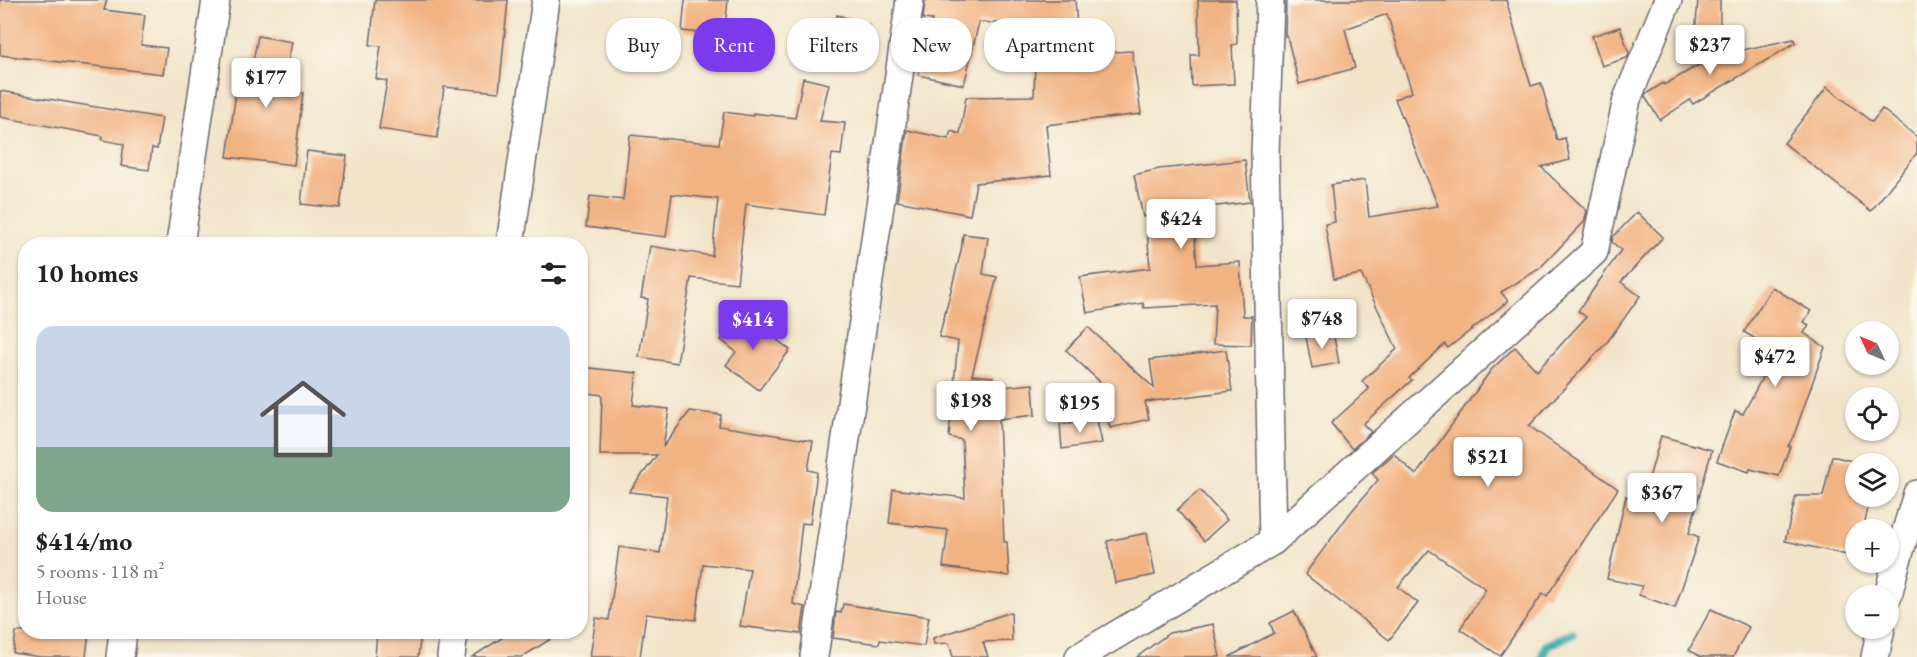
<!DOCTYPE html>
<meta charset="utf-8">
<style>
body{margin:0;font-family:"EB Garamond",serif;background:#f6f6f6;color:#222;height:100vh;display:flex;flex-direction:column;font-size:22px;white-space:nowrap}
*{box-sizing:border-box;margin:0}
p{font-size:20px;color:#767676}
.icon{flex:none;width:33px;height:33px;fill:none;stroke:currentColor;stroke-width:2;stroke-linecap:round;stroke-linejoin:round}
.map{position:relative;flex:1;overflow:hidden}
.side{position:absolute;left:18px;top:237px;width:570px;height:402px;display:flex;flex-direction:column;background:#fff;border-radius:24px;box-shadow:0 2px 4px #0004}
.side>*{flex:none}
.top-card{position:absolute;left:606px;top:18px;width:570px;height:54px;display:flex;gap:12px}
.needle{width:39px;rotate:314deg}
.tools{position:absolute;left:1845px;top:321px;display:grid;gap:12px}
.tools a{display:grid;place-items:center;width:54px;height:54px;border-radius:50%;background:#fff;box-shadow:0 2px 4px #0004;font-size:30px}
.price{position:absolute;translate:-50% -51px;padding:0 14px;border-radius:6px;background:#fff;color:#222;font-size:20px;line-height:39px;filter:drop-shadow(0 2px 3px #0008)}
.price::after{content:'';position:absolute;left:50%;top:36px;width:18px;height:14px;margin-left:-9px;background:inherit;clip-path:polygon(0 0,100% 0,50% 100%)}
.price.active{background:#7c3aed;color:#fff}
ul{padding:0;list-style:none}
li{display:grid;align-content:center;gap:12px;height:318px;padding:0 18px}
li span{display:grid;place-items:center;height:186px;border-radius:18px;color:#555}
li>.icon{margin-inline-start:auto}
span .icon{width:108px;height:108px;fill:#fffc;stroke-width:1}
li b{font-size:26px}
h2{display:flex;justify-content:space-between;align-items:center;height:72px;padding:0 18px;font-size:26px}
.pill{padding:0 21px;border-radius:24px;background:#fff;box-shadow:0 2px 4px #0004;font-size:21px;line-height:54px}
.pill.active{background:#7c3aed;color:#fff}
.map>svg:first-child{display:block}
</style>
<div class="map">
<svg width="1917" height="657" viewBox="0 0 1917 657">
<rect width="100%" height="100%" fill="#fbf7ec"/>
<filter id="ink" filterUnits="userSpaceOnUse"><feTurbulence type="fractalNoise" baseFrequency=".0167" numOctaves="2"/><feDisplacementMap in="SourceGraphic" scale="12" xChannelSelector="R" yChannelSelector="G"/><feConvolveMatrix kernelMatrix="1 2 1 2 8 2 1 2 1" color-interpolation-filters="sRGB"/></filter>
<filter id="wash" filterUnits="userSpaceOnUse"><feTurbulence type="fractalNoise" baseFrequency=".008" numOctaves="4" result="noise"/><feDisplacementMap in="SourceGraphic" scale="24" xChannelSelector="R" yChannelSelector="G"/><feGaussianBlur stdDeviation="1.35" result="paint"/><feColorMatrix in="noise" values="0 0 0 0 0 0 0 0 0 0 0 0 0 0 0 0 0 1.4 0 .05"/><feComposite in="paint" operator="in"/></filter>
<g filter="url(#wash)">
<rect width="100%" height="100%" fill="#f2e4c9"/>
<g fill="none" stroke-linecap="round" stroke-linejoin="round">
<polyline stroke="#3badb3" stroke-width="9" points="1542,657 1546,646 1572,633"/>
</g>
<g id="blocks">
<g fill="#f2b383">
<polygon points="0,0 107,0 104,10 145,15 141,45 167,48 163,74 0,55"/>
<polygon points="375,0 508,0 499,92 444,87 437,138 379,129 387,81 376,79 381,46 370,45"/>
<polygon points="685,0 728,0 724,35 682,31"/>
<polygon points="925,0 1075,0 1079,54 1132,51 1141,114 1046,125 1051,175 976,183 970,215 897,201 907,130 948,139 951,131 960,134 966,97 1034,96 1036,25 979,22 964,85 918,75 932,20 923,19"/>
<polygon points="1198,0 1236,0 1237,44 1232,45 1234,84 1192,86 1191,55 1199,55"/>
<polygon points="1286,0 1506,0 1531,86 1541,83 1557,140 1565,138 1570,160 1541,167 1587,211 1584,222 1539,269 1501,292 1508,301 1448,348 1445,344 1409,378 1412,380 1363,424 1371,432 1352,449 1331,423 1369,389 1362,381 1397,349 1361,274 1334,279 1325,224 1335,222 1331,185 1365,180 1369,217 1438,206 1395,99 1412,92 1387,14 1345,29 1355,68 1299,84 1287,36 1285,36"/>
<polygon points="1698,0 1720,0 1720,25 1695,34"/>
<polygon points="837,15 870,25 863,51 829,41"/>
<polygon points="1620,27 1629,53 1627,58 1602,66 1592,36"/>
<polygon points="258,36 292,42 282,91 303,93 294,165 227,157 237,85 248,86"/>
<polygon points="1794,39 1795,43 1693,104 1690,100 1660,120 1645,97 1646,94 1663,83 1664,85 1699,65 1698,59 1722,43 1724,54"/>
<polygon points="803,78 829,84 820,121 845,123 841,155 832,154 824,215 746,204 737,283 691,278 677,363 639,357 648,299 641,298 650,246 712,256 718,199 672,194 666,237 586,227 590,196 623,200 630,135 719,144 724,112 753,116 753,113 795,118"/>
<polygon points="1827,87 1872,122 1882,109 1917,137 1917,153 1871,211 1784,143"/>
<polygon points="0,91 162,118 157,149 152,148 149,170 121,166 124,144 102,140 103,136 0,117"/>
<polygon points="307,151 347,156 340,208 301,204"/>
<polygon points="1245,160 1250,202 1193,209 1197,265 1240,262 1243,316 1252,316 1251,345 1213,344 1215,304 1144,308 1143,303 1087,313 1080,277 1150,268 1146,216 1143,217 1134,175 1159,169"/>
<polygon points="1637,212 1663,237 1621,282 1640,296 1608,341 1529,426 1618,489 1547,596 1543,593 1500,656 1460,629 1486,589 1429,550 1398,587 1418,603 1389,640 1305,574 1351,512 1378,480 1372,473 1394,454 1416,475 1491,370 1515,347 1537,371 1586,317 1578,311 1621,250 1612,242 1613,237"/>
<polygon points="963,234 988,237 983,274 997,277 972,375 993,377 992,388 1033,384 1035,415 999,419 1004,542 1007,542 1009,576 943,567 948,530 889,523 893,489 965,498 962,440 949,437 958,341 939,337 961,251"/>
<polygon points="1772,287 1811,311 1804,322 1809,325 1804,333 1825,347 1794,435 1788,446 1790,446 1779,476 1750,469 1749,472 1717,461 1735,411 1743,414 1776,351 1744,332"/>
<polygon points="742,313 790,350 759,390 726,365 736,352 721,340"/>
<polygon points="1088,327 1154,388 1150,360 1226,350 1232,391 1145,402 1149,419 1110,428 1099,381 1066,350"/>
<polygon points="1333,332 1339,363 1312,368 1306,337"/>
<polygon points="580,367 637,373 633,405 669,409 663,447 690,411 721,415 719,426 813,441 808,470 817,472 810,524 802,523 793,604 805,607 801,634 740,626 750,569 703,564 696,620 646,614 640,657 590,657 596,618 609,620 619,547 660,553 667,496 629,492 657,455 600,455 602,395 580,392"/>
<polygon points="1097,420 1102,443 1062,449 1060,424"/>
<polygon points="1661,436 1712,450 1689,533 1699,537 1675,608 1639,595 1642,586 1607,579 1626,496 1641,506"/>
<polygon points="1832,456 1864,464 1856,464 1856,496 1871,496 1863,530 1856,530 1856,557 1785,541 1796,496 1823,496"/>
<polygon points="1200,490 1227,520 1204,541 1177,510"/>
<polygon points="1147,533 1155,575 1115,583 1107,541"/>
<polygon points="843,604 929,617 924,646 880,640 879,644 833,638 836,612 841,613"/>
<polygon points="1711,609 1749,627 1733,657 1701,657 1689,650"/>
<polygon points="1294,611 1317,657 1229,657 1274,633 1270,623"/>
<polygon points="1011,612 1012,641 983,642 988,657 953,657 949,643 934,644 933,638"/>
<polygon points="1213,624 1220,657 1137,657 1169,633"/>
<polygon points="16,632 89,632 86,657 41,657 13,653"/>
<polygon points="377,632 421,632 418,657 375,657"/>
<polygon points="511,632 562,632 522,657 472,657"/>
</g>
</g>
</g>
<g filter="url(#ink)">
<use href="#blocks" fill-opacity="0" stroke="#6b666d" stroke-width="1.5"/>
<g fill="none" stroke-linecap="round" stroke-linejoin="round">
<defs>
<g id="street">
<polyline points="1270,0 1265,154 1273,541"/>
<polyline points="180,244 216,0"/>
<polyline points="510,244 546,0"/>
<polyline points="1888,596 1894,571 1917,494"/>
<polyline points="120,657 123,632"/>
<polyline points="451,657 454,632"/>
<polyline points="814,657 910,0"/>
<polyline points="1079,657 1273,541 1594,252 1627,99 1668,0"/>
<polyline points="1875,657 1881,628"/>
</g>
</defs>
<use href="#street" stroke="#6b666d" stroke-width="30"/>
<use href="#street" stroke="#fff" stroke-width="27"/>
</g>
</g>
</svg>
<div class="tools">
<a><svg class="needle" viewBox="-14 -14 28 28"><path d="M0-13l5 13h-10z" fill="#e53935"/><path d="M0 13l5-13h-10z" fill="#767676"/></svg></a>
<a><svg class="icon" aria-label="locate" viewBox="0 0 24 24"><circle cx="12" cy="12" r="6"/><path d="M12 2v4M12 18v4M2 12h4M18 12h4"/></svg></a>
<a><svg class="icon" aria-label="layers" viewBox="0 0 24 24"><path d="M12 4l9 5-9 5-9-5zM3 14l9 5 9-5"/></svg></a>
<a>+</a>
<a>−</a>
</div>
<b class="price" style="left:1710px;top:76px">$237</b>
<b class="price" style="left:266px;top:109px">$177</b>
<b class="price" style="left:1181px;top:250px">$424</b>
<b class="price" style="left:1322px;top:350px">$748</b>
<b class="price active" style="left:753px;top:351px">$414</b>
<b class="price" style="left:1775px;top:388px">$472</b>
<b class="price" style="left:971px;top:432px">$198</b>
<b class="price" style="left:1080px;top:434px">$195</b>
<b class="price" style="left:1488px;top:488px">$521</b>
<b class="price" style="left:1662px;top:524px">$367</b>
<div class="top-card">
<a class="pill">Buy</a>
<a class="pill active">Rent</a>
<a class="pill">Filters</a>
<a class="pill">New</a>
<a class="pill">Apartment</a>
</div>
<section class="side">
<h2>10 homes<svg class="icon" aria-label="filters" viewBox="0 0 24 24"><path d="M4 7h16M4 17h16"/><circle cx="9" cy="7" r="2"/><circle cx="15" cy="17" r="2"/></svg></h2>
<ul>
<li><span style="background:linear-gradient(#c9d6e8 65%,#7fa58c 0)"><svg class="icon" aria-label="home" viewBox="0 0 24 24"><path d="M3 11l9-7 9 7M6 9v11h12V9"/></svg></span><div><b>$414/mo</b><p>5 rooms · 118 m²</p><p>House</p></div></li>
</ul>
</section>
</div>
